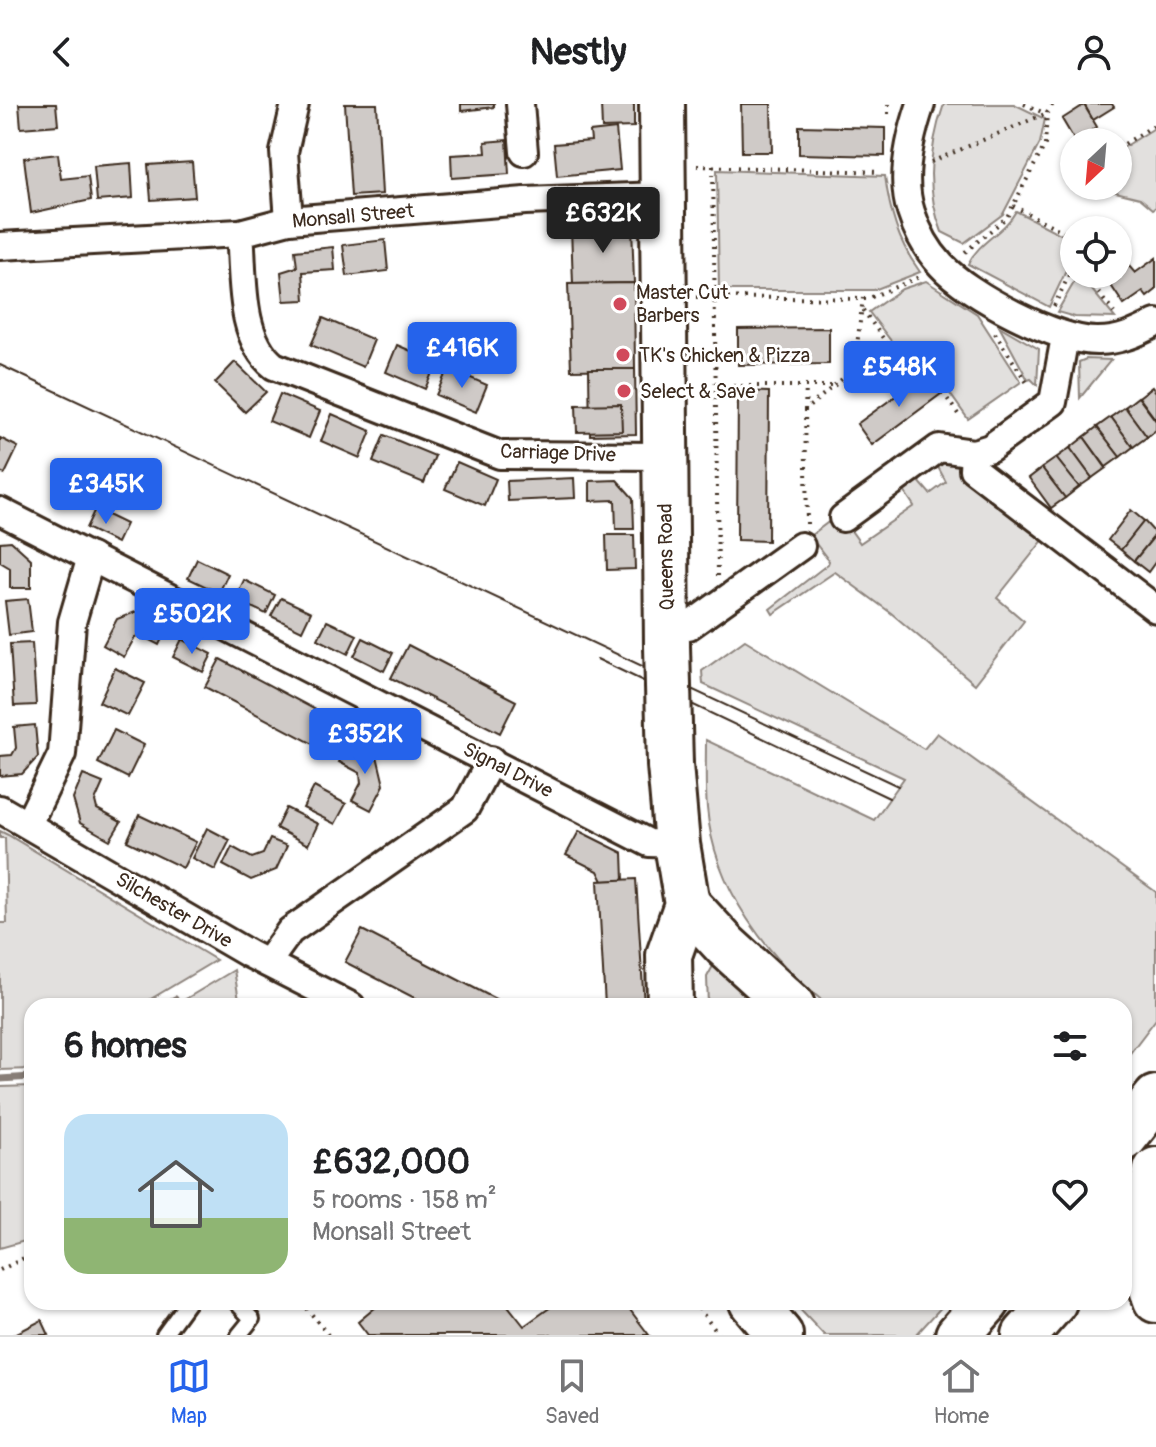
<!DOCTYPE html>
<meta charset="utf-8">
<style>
body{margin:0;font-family:Pangolin,sans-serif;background:#f2f2f2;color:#202124;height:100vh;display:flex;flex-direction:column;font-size:30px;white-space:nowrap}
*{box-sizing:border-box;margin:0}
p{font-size:26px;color:#757577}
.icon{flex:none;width:44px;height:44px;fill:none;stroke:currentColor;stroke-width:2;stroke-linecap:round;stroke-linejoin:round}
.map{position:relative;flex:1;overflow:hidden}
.side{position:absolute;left:24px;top:894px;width:1108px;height:312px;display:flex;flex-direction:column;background:#fff;border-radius:24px;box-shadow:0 2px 6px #0004}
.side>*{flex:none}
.needle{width:52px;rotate:206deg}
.controls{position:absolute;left:1060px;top:24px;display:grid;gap:16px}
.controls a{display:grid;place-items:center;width:72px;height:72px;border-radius:50%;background:#fff;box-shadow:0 2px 6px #0004;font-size:40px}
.price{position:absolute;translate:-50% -68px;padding:0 18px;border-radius:8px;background:#2563eb;color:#fff;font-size:26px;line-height:52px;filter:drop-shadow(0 2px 4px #0008)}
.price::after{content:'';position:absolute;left:50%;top:48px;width:24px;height:18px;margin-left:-12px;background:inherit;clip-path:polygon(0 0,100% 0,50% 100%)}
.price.selected{background:#222;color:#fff}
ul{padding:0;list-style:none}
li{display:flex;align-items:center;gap:24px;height:200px;padding:0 40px}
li+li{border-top:2px solid #e0e0e0}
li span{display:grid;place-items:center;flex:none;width:224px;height:160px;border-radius:24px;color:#555}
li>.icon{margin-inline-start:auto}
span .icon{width:96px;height:96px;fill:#fffc;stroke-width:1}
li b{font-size:34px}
h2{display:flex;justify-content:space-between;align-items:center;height:96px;padding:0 40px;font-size:34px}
header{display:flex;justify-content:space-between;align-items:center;height:104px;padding:0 40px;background:#fff;font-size:36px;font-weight:700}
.tab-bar{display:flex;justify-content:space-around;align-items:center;height:112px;border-top:2px solid #e0e0e0;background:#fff;font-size:22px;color:#757577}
.tab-bar a{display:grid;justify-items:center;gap:4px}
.tab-bar .selected{color:#2563eb}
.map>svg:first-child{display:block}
</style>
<header><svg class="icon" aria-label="back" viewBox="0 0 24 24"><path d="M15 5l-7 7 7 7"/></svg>Nestly<svg class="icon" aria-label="person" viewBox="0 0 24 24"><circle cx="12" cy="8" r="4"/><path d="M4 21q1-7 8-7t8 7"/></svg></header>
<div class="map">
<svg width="1156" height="1231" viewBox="0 0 1156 1231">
<rect width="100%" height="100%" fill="#fff"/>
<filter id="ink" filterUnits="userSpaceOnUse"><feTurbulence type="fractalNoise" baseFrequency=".0125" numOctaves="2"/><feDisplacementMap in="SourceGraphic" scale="16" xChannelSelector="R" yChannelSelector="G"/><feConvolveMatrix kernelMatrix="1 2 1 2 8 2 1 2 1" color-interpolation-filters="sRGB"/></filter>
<g filter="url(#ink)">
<g fill="#e2e0de" stroke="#8e857e" stroke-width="2">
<path d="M 944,0 L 1014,0 L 1045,15 L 1040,39 L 1003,110 L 964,139 L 942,128 C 925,86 929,43 944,0 Z"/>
<polygon points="1156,23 1156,103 1153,105 1140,94 1103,85 1118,82 1118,47"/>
<path d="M 717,66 L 885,72 C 890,109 898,138 920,168 L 874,186 L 719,186 Z"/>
<path d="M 1016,107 L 1074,137 L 1074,150 L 1049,203 L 968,160 C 979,137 1004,129 1016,107 Z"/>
<polygon points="1079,170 1115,214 1075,213 1057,208"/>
<polygon points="926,177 977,210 1021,278 968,315 921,249 895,242 869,208 902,185"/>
<polygon points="999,222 1039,245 1037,281 1031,275 1028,276"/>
<polygon points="1086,255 1111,256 1080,294 1079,258"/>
<polygon points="953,353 1048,430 997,494 1024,517 975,580 891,509 835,468 773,510 770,505 828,460 829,457 810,432 839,410 860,439 914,402 902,384 911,375 918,376 930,390 946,378 938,363"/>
<path d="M 745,536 L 924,645 L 937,629 L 1156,788 L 1156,915 L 1124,957 L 1124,902 L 829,902 C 767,854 714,784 707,704 C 705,682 706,659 706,636 L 874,716 L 904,674 L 703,580 L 702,567 Z"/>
<polygon points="0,727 8,731 216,856 139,902 32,902 32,965 0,966 0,819 7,819 5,734 0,734"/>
<polygon points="724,859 775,902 708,902 707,873 713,862"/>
<polygon points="234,866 240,902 174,902"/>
<polygon points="32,982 32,1135 0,1144 0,983"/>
<polygon points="793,1198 946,1198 916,1231 824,1231"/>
</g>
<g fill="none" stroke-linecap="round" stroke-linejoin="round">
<g stroke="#887e77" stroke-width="7">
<polyline points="162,902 175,895"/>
<polyline points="0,975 32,973"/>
</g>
</g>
<g fill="#cfcac7" stroke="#3b2a1e" stroke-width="2">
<polygon points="19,0 56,0 58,21 21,24"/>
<polygon points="345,0 377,0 382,90 351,92"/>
<polygon points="461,0 494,0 494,3 461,7"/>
<polygon points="601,0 634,0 634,23 602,24"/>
<polygon points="741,0 771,0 772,48 742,48"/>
<polygon points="1112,0 1114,3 1093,16 1084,0"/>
<polygon points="1084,1 1097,23 1075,37 1062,15"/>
<polygon points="799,22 885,24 885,52 799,50"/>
<polygon points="616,25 620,66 557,72 554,40 591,37 590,28"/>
<polygon points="507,36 509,70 452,74 451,51 486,49 485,38"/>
<polygon points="58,50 61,75 88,72 91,96 31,109 24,54"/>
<polygon points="192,58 195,93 151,96 148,61"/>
<polygon points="131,59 133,94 97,97 94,62"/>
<polygon points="632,121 634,179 573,180 571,123"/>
<polygon points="385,136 388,167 347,172 343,141"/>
<polygon points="333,143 335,166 303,168 305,196 284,197 281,168 297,163 295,147"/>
<polygon points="1156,154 1156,186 1147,193 1143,188 1124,201 1108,177 1129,162 1135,169"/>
<polygon points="634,179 635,265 571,266 568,180"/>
<polygon points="323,214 374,236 363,263 311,241"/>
<polygon points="829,224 829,260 738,261 738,225"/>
<polygon points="397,241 437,258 425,285 386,268"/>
<polygon points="235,258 266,288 245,308 215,279"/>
<polygon points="448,264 487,281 476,308 436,291"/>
<polygon points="589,265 635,265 636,330 590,331"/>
<polygon points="926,270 941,290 872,341 857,320"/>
<polygon points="1152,283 1156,288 1156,316 1139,293"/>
<polygon points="738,287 769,288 768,437 737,436"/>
<polygon points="280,290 320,307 309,334 269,317"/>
<polygon points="1138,293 1156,317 1156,326 1147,333 1125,303"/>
<polygon points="621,300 622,327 577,328 576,301"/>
<polygon points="1125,303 1147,333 1133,343 1111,313"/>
<polygon points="332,310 371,327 360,354 321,337"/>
<polygon points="1111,313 1133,343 1120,353 1097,323"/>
<polygon points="1097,323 1120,353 1106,363 1084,333"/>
<polygon points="384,331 435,352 424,379 373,358"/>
<polygon points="1084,333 1106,364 1092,374 1070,344"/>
<polygon points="0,334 18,343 5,370 0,368"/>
<polygon points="1070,344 1092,374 1079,383 1056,354"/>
<polygon points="1056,354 1079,383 1065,394 1042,364"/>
<polygon points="457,358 496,375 485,402 445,385"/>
<polygon points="1042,364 1065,394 1051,404 1029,374"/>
<polygon points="574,374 575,394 508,397 507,377"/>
<polygon points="617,376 633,394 634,425 616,425 615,396 590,397 590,377"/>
<polygon points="95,405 126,420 117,439 86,424"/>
<polygon points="1131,406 1144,417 1121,446 1108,436"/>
<polygon points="1144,417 1156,430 1134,457 1121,446"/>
<polygon points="1156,430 1156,457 1148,468 1134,457"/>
<polygon points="606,431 634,431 635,465 607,466"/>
<polygon points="11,437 31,455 31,484 10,484 10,464 0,458 0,438"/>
<polygon points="197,455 228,470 219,489 188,474"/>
<polygon points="244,476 275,491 266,510 235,495"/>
<polygon points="281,494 311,508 302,527 271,512"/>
<polygon points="28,495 32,528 9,531 5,497"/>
<polygon points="138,507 168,522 159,541 140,531 135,533 124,553 103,541 117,515"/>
<polygon points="327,517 357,531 348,550 318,535"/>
<polygon points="363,534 393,549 384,567 354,552"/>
<polygon points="182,535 212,550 203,568 173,553"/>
<polygon points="32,539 36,601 14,602 10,540"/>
<polygon points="408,541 516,597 500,629 391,574"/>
<polygon points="220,555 348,623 334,651 205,583"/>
<polygon points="115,564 145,579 128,612 99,598"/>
<polygon points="35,621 38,653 22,670 0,672 0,652 12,651 16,644 14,623"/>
<polygon points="114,626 144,641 128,674 98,659"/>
<polygon points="349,640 378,656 384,681 371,706 352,696 361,679 360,669 339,658"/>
<polygon points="83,671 103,679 95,697 97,705 121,718 110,736 80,719 73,695"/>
<polygon points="314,683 346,700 335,720 303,704"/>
<polygon points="286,704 318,720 308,741 276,724"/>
<polygon points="139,711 196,738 183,764 127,737"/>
<polygon points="207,724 230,736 215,766 192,754"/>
<polygon points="579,727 623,749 624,776 603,777 598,767 566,751"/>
<polygon points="270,735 287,742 276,766 251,776 223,761 232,743 252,754 263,750"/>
<polygon points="636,775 644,902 605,902 598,777"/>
<polygon points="362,826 509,902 430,902 345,858"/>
<polygon points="382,1198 505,1198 524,1222 558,1198 600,1198 604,1201 624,1198 649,1231 368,1231 358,1218"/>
<polygon points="42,1216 49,1231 13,1231"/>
</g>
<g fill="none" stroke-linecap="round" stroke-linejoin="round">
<defs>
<g id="service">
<polyline points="236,1198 252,1215 239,1231"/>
<polyline points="164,1231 188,1198"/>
</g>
<g id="minor">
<polyline points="520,0 524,48"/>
<path d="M 921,0 C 910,32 900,75 911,108 C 917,127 927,146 941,161 C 968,191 1058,238 1098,237 C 1120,237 1137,229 1156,219"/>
<polyline points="289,116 284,48 295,0"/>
<path d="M 240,129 C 244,172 238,233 274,262 L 500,351 L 665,352"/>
<polyline points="0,142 240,129 289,116 525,97 660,92"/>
<polyline points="974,349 973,365 1156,505"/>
<polyline points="0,407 649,739 677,740"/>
<polyline points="843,414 939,344 974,349 990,344 1053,298 1065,233"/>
<polyline points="667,521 689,522 801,442"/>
<polyline points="0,705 249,850 351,902"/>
<polyline points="28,720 62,650 72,518 91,453"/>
<polyline points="267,859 290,827 465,705 491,656"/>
</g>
<g id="trunk">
<polyline points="662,0 667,542"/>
<polyline points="687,800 726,842 792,902"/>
<polyline points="670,902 669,851 687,800 677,740 670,661"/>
<polyline points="1124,1034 1156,994"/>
<path d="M 1156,1066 C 1145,1106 1140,1157 1156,1196"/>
<polyline points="752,1198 780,1231"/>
<polyline points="958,1231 987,1198"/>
<polyline points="1025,1231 1054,1198"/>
</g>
</defs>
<use href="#service" stroke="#3b2a1e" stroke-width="20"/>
<use href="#minor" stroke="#3b2a1e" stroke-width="32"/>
<use href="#trunk" stroke="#3b2a1e" stroke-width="50"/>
<g stroke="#3b2a1e" stroke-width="4" stroke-dasharray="2 6" stroke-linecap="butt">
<polyline points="888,0 888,16"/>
<polyline points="1024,0 1044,9"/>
<polyline points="1118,44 1156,20"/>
<polyline points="931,58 1047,9"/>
<polyline points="697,62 880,68"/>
<polyline points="713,62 718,472"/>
<polyline points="1098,85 1100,82"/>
<polyline points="1013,102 1074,133"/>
<polyline points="965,148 1007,113 1045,41 1047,9 1053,0"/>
<polyline points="1084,170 1114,209"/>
<polyline points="696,193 867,195 919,173"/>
<polyline points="1054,202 1074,161"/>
<polyline points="863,206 890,244 918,252 960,313"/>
<polyline points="995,229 1029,282"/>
<polyline points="717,282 832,282"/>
<polyline points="805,306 806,282"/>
<polyline points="807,420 805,306 854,265 863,194"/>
<polyline points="0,1166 32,1150"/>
<polyline points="302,1198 328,1231"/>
<polyline points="694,1198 719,1231"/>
</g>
<use href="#service" stroke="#fff" stroke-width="14"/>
<use href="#minor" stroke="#fff" stroke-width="26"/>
<use href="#trunk" stroke="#fff" stroke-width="44"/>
<g stroke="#3b2a1e" stroke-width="2">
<polyline points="0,261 898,682"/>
<polyline points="597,555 889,694"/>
</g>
<defs>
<polyline id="trunk-bridge" points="667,542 670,661"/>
</defs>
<use href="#trunk-bridge" stroke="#3b2a1e" stroke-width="50" stroke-linecap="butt"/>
<use href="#trunk-bridge" stroke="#fff" stroke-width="44"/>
</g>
</g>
<g fill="#d1495b" stroke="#fff" stroke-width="3">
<circle cx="620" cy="200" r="8"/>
<circle cx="623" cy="251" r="8"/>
<circle cx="624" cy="287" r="8"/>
</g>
<g text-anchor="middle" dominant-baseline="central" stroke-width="6" stroke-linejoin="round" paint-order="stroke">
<g font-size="20" fill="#3b2a1e" stroke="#fff">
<text transform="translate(353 112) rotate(-5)">Monsall Street</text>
<text transform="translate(558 349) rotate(2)">Carriage Drive</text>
<text transform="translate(666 453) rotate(-91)">Queens Road</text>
<text transform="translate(508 666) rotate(27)">Signal Drive</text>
<text transform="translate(174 806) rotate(30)">Silchester Drive</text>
</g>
<g font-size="20" fill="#3b2a1e" stroke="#fff" text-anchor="start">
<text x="636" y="188">Master Cut<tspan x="636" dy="23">Barbers</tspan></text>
<text x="639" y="251">TK's Chicken &amp; Pizza</text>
<text x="640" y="287">Select &amp; Save</text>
</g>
</g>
</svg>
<div class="controls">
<a><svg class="needle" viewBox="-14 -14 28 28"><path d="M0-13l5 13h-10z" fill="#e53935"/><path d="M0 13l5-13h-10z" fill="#757577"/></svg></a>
<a><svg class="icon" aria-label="locate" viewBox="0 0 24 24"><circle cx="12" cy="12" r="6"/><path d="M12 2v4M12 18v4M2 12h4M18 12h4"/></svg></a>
</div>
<b class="price selected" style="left:603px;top:151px">£632K</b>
<b class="price" style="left:462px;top:286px">£416K</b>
<b class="price" style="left:899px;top:305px">£548K</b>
<b class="price" style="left:106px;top:422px">£345K</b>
<b class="price" style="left:192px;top:552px">£502K</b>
<b class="price" style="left:365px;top:672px">£352K</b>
<section class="side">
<h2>6 homes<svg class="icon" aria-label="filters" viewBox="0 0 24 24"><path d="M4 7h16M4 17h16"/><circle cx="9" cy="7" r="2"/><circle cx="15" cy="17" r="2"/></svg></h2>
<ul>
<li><span style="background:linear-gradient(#bfe0f5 65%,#8fb573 0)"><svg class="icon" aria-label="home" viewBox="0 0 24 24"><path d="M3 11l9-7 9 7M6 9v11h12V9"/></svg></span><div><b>£632,000</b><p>5 rooms · 158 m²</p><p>Monsall Street</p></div><svg class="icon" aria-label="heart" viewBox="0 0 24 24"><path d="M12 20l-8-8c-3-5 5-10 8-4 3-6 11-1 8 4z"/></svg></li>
</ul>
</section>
</div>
<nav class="tab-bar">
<a class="selected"><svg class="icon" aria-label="map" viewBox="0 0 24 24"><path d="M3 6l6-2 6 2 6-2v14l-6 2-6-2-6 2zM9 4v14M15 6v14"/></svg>Map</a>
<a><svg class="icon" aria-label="saved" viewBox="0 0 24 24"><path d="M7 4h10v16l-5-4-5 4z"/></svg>Saved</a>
<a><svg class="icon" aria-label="home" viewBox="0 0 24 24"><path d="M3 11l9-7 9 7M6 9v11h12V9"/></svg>Home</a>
</nav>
